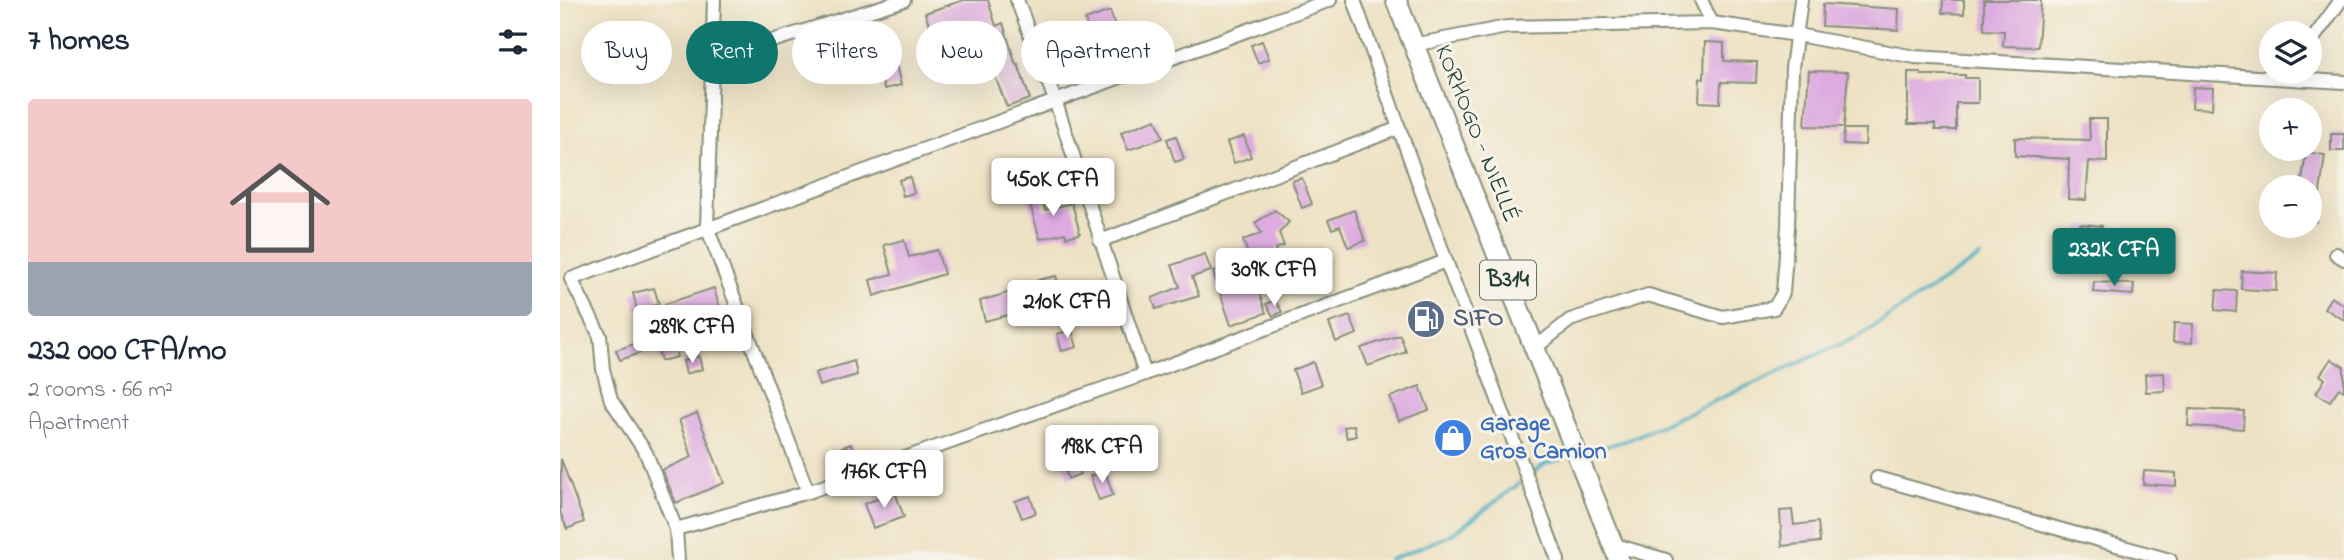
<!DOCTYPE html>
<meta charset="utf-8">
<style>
body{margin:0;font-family:"Indie Flower",sans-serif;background:#f2f2f3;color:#1f2937;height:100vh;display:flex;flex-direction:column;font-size:26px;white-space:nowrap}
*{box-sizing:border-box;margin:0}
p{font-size:23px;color:#747a83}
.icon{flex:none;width:38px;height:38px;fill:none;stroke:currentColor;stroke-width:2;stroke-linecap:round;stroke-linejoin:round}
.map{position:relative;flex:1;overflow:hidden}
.details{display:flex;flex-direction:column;background:#fff;width:560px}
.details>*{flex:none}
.guide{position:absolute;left:21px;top:21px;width:665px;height:63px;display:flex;gap:14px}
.fabs{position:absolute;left:1699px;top:21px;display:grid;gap:14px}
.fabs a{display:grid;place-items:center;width:63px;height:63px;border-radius:50%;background:#fff;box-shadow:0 7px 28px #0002;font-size:35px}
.price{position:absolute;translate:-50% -60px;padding:0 16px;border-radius:7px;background:#fff;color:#222;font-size:23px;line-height:46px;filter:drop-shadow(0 2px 4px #0008)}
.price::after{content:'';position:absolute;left:50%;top:42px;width:21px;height:16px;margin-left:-10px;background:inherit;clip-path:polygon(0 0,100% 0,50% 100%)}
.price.selected{background:#0f766e;color:#fff}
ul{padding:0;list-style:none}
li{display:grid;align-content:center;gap:14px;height:371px;padding:0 28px}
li+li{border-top:2px solid #e0e1e3}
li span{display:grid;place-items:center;height:217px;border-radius:7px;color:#555}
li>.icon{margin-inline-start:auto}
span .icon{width:126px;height:126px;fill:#fffc;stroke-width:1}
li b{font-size:30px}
h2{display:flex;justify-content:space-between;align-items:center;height:84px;padding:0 28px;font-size:30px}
.pill{padding:0 24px;border-radius:32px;background:#fff;box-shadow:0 7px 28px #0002;font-size:24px;line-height:63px}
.pill.selected{background:#0f766e;color:#fff}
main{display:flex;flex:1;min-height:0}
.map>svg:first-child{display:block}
</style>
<main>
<section class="details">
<h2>7 homes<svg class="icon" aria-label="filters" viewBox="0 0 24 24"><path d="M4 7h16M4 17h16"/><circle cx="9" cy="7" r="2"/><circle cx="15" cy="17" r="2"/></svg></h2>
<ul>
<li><span style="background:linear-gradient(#f6c9c9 75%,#9aa5b1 0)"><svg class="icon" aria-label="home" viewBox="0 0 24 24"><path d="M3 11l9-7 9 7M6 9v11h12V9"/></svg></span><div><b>232 000 CFA/mo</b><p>2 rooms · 66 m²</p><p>Apartment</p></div></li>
</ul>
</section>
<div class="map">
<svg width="1784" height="560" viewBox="0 0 1784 560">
<rect width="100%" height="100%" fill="#f7f3e8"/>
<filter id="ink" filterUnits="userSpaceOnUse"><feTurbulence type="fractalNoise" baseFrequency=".0143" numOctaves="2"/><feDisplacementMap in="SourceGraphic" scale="14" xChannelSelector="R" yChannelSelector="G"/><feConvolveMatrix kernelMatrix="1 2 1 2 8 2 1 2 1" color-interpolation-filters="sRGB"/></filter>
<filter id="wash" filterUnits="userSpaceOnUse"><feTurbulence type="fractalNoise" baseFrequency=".00686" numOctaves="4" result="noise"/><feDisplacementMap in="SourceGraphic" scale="28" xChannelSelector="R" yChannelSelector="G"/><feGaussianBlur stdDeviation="1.57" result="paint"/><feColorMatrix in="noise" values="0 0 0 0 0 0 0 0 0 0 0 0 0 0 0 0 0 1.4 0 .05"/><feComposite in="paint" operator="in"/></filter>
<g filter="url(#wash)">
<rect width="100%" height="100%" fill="#eee2c4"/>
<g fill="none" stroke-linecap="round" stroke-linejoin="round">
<g stroke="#44afc2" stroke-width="3.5">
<polyline points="1023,453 1068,440 1301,335 1421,256"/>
<polyline points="829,560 891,535 985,464 1012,456"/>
</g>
</g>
<g id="blocks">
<g fill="#ddabe0">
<polygon points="404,0 428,0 436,26 443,23 456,65 458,64 470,99 447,107 426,53 377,70 372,51 382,48 375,29 371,30 365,13"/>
<polygon points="1383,0 1404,0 1404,14 1382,13"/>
<polygon points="1424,0 1481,0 1478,47 1443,46 1444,31 1424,30"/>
<polygon points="1263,4 1339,9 1338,30 1262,26"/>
<polygon points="550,11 558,33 533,42 525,20"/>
<polygon points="299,40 309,67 335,61 341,85 324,89 320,73 302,80 288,44"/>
<polygon points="702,41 709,59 698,63 691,45"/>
<polygon points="1145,42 1164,43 1164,61 1197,62 1196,83 1161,82 1160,103 1139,102 1140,78 1144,79"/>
<polygon points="1249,71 1288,72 1284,127 1245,126"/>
<polygon points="1348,72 1361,72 1361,75 1405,75 1405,78 1418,78 1418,103 1396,103 1396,130 1375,130 1375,124 1348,124"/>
<polygon points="1633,87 1653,88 1652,109 1632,108"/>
<polygon points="596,119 603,138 568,150 561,132"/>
<polygon points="1529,119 1547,119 1547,162 1529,161 1526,200 1508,199 1509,159 1455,156 1455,138 1530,140"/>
<polygon points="1284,129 1306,129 1305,145 1283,144"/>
<rect x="1771" y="134" width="13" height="17"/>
<polygon points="616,136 624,159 615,162 607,139"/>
<polygon points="684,136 691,157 674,163 667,142"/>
<polygon points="1746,152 1765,155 1756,222 1750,222 1750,187 1741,187"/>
<polygon points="350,177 354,193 343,196 339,180"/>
<polygon points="742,178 752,204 742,208 732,181"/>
<polygon points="480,190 485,210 512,203 520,234 506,237 505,233 480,239 467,194"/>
<polygon points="715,210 729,222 719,233 724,246 715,249 721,269 694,278 706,313 671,325 653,272 690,259 683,240 702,233 695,223"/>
<polygon points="794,210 805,241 788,247 780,226 772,229 768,220"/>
<polygon points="1520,224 1542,226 1540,246 1519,245"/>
<polygon points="344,240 349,257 377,250 384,274 314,296 310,280 332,274 324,245"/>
<polygon points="645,254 651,271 632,277 639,296 596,309 592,298 620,287 612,265"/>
<polygon points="1682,271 1717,273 1716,291 1681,289"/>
<polygon points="496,276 502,297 484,301 478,280"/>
<polygon points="1534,282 1574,284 1573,295 1533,292"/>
<polygon points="94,288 99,304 77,310 73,293"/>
<polygon points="154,288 161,313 164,312 167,326 113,337 105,304"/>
<polygon points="1657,290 1677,291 1676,312 1655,310"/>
<polygon points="454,291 459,312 425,321 420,301"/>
<polygon points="1771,297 1784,305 1784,320 1764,308"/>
<polygon points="715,300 722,312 713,316 706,304"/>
<polygon points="790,316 797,334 776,342 769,323"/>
<polygon points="1614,323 1633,324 1632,343 1613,342"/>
<polygon points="512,330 517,347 502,351 497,334"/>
<polygon points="840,335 846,352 808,366 801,348"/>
<polygon points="77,343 80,353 60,360 56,350"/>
<polygon points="114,346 117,357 101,361 98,350"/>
<polygon points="139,356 142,369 126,374 123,361"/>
<polygon points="1771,359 1784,367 1784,391 1779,388 1770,401 1756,393 1765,379 1760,375"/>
<polygon points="294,361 297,375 259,386 255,373"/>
<polygon points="753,362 761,385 741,392 733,370"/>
<polygon points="1604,373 1605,391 1586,392 1585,374"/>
<polygon points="860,386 869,410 839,421 830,397"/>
<polygon points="1629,409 1684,411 1683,429 1628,426"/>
<polygon points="137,413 164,483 116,503 102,470 132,457 119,420"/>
<polygon points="794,425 796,436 787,438 784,427"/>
<polygon points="291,444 298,465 288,469 280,448"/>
<polygon points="514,457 520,474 508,479 502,461"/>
<polygon points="1,459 24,522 7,529 0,512"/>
<polygon points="545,471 553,495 539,500 530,476"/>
<polygon points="1584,471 1616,473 1616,486 1583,484"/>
<polygon points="335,492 344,517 313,528 304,504"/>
<polygon points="470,496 476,513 462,518 455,501"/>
<polygon points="1232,510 1234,525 1258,522 1260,542 1222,546 1220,511"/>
</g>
</g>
</g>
<g filter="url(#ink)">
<use href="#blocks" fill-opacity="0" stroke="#86907c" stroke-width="2"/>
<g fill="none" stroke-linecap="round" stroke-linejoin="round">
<defs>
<g id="minor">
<polyline points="154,0 147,227 248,492"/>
<polyline points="457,0 495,100 585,374"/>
<polyline points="794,0 886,261 998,560"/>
<polyline points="1141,0 1152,23"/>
<polyline points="1750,43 1781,0"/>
<polyline points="853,45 947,27 1152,23 1237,35 1355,57 1784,82"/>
<polyline points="151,60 344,0"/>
<polyline points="540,241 839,128"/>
<polyline points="1776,254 1784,259"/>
<polyline points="975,348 1010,320 1088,295 1163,317 1214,308 1223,293 1228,227 1232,68 1241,0"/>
<polyline points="1317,478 1610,560"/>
<polyline points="116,529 248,492 585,374 886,261"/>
<polyline points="1052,544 1106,560"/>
<polyline points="118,560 116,529 86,453 51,400 43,369 40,336 11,279 770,0"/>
</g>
<polyline id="primary" points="836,0 1059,560"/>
</defs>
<use href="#minor" stroke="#86907c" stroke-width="16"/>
<use href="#primary" stroke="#86907c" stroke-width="23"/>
<use href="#minor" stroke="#fff" stroke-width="12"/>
<use href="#primary" stroke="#fff" stroke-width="19"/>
</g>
</g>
<defs>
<symbol id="fuel-disc" viewBox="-11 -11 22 22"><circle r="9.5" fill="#5c6f8a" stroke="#f7f3e8"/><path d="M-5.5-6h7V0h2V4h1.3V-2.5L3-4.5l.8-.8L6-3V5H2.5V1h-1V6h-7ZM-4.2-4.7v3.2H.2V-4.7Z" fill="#fff"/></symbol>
<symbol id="shop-disc" viewBox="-11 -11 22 22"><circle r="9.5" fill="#3f7fe0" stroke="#f7f3e8"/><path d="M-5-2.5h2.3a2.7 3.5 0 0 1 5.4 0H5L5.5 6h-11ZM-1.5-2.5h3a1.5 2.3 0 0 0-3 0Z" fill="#fff"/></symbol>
</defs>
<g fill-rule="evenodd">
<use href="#fuel-disc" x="844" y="297" width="44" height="44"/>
<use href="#shop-disc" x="871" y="416" width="44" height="44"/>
</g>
<g text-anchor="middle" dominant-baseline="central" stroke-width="6" stroke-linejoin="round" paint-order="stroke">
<rect fill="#f7f3e8" stroke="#60746a" stroke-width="2" x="920" y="260.5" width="56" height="39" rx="5"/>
<g font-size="23" font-weight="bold" fill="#1f3d34">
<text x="948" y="280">B314</text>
</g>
<g font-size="24" fill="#1f3d34" stroke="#f7f3e8">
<text transform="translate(916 134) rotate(68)">KORHOGO - NIELLÉ</text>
</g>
<g font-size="24" font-weight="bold" fill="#4e5e75" stroke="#f7f3e8" text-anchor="start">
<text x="893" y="319">SIFO</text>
</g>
<g font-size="24" font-weight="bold" fill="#366cbe" stroke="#f7f3e8" text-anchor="start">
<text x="920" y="424">Garage<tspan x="920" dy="28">Gros Camion</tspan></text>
</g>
</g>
</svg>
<div class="fabs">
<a><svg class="icon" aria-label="layers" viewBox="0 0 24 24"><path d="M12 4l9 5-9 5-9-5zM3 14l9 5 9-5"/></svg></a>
<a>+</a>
<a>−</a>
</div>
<b class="price" style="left:493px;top:218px">450K CFA</b>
<b class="price selected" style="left:1554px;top:288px">232K CFA</b>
<b class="price" style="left:714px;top:308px">309K CFA</b>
<b class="price" style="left:507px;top:340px">210K CFA</b>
<b class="price" style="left:132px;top:365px">289K CFA</b>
<b class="price" style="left:542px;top:485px">198K CFA</b>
<b class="price" style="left:324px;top:510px">176K CFA</b>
<div class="guide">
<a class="pill">Buy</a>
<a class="pill selected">Rent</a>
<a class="pill">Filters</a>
<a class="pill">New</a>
<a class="pill">Apartment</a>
</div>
</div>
</main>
